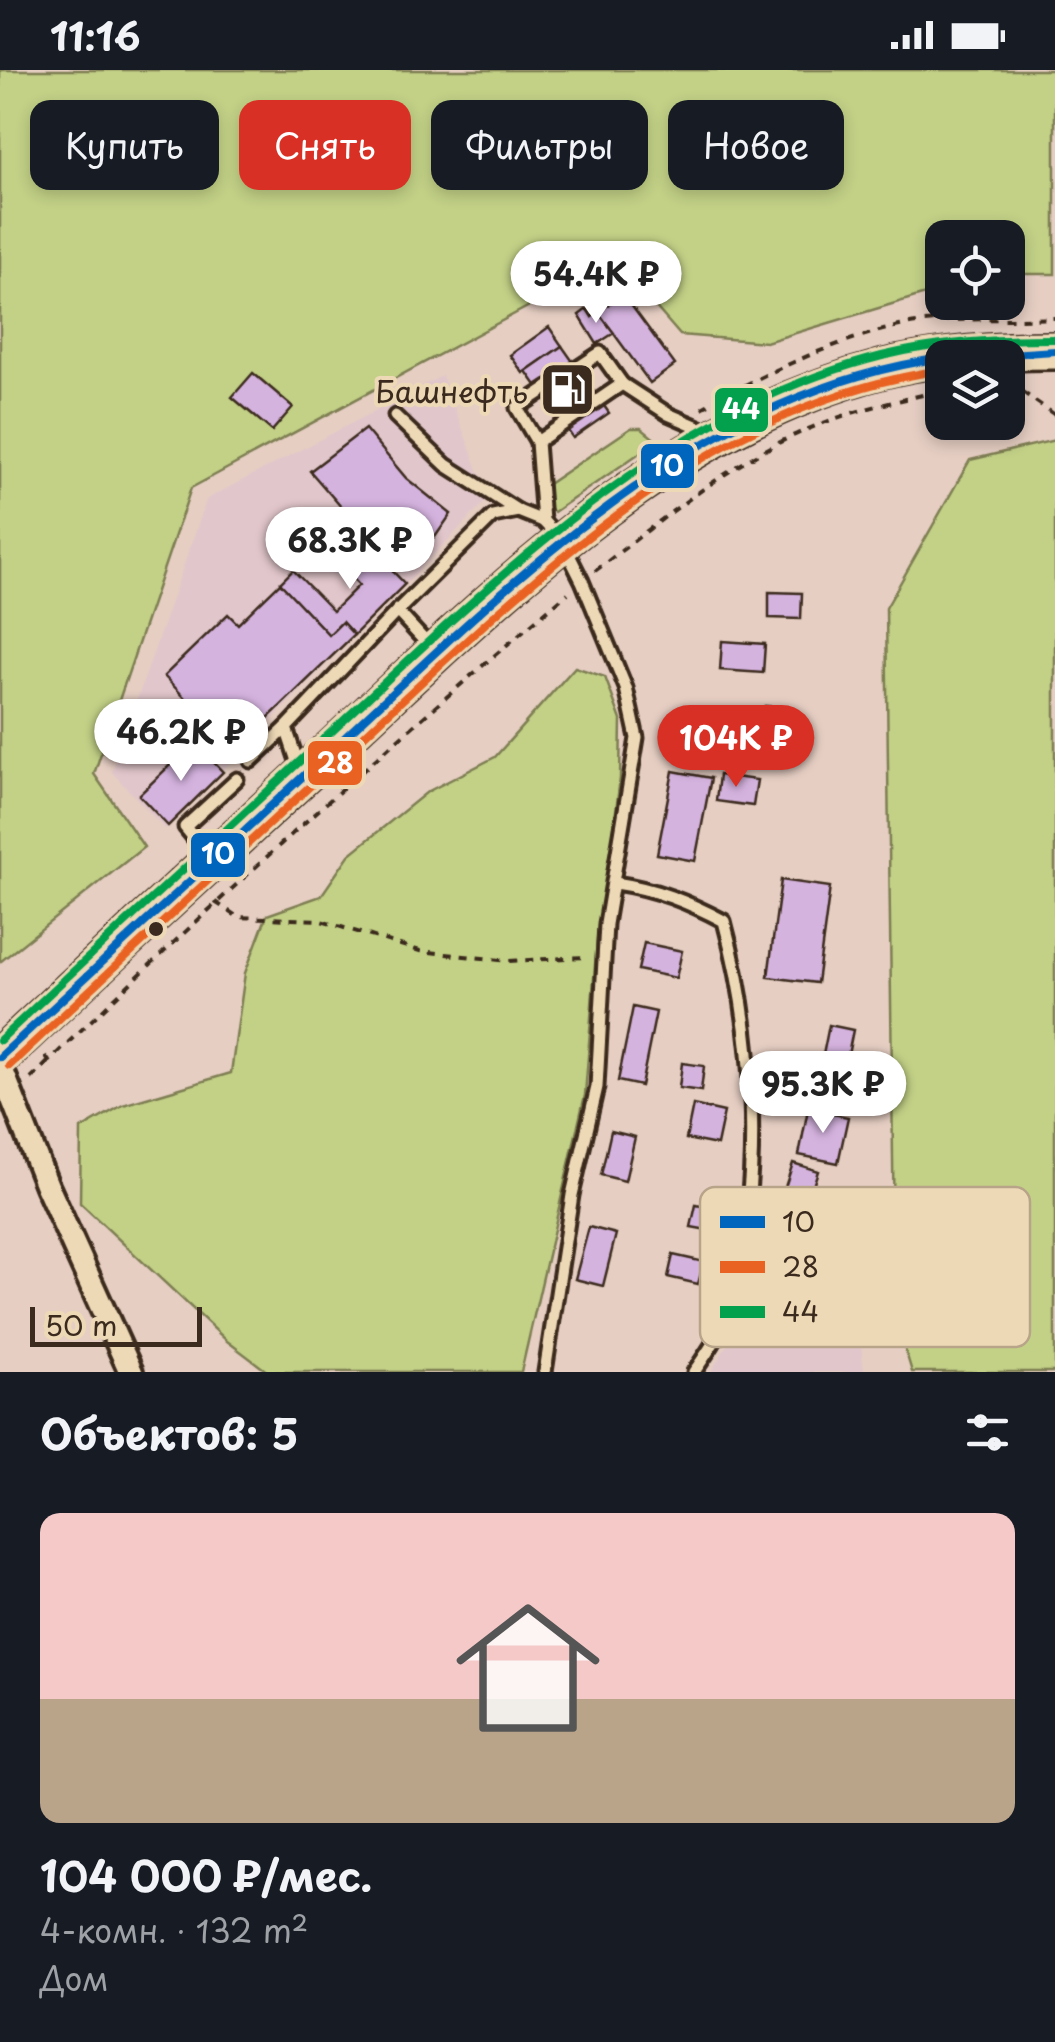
<!DOCTYPE html>
<html lang="ru">
<meta charset="utf-8">
<style>
body{margin:0;font-family:"Playpen Sans",sans-serif;background:#20242c;color:#f1f3f6;height:100vh;display:flex;flex-direction:column;font-size:38px;white-space:nowrap}
*{box-sizing:border-box;margin:0}
p{font-size:32px;color:#9ea1a6}
.icon{flex:none;width:55px;height:55px;fill:none;stroke:currentColor;stroke-width:2;stroke-linecap:round;stroke-linejoin:round}
.map{position:relative;height:1302px;overflow:hidden}
.panel{display:flex;flex-direction:column;background:#171b24;flex:1}
.panel>*{flex:none}
.hud{position:absolute;left:30px;top:30px;width:995px;height:90px;display:flex;gap:20px}
.fabs{position:absolute;left:925px;top:150px;display:grid;gap:20px}
.fabs a{display:grid;place-items:center;width:100px;height:100px;border-radius:20px;background:#171b24;box-shadow:0 5px 15px #0003;font-size:50px}
.scale{position:absolute;left:30px;bottom:25px;width:172px;box-sizing:border-box;padding-left:10px;border:5px solid #3b2a1e;border-top:0;font-size:28px;line-height:35px;white-space:nowrap;color:#3b2a1e;-webkit-text-stroke:8px #eed9b7;paint-order:stroke}
.price{position:absolute;translate:-50% -85px;padding:0 22px;border-radius:35px;background:#fff;color:#222;font-size:32px;line-height:65px;filter:drop-shadow(0 2px 5px #0008)}
.price::after{content:'';position:absolute;left:50%;top:60px;width:30px;height:22px;margin-left:-15px;background:inherit;clip-path:polygon(0 0,100% 0,50% 100%)}
.price.current{background:#d93025;color:#fff}
ul{padding:0;list-style:none}
li{display:grid;align-content:center;gap:20px;height:530px;padding:0 40px}
li+li{border-top:2px solid #363941}
li span{display:grid;place-items:center;height:310px;border-radius:20px;color:#555}
li>.icon{margin-inline-start:auto}
span .icon{width:180px;height:180px;fill:#fffc;stroke-width:1}
li b{font-size:42px}
h2{display:flex;justify-content:space-between;align-items:center;height:120px;padding:0 40px;font-size:42px}
.tag{padding:0 35px;border-radius:20px;background:#171b24;box-shadow:0 5px 15px #0003;font-size:35px;line-height:90px}
.tag.current{background:#d93025;color:#fff}
.status{display:flex;justify-content:space-between;align-items:center;height:70px;padding:0 50px;background:#171b24;direction:ltr}
.status svg{height:28px;fill:currentColor}
.map>svg:first-child{display:block}
</style>
<div class="status"><b>11:16</b><svg viewBox="0 0 49 12"><path d="M0 12V9h3v3zM5 12V6h3v6zM10 12V3h3v9zM15 12V0h3v12zM26 1h20v11H26zM47 4h2v5h-2z"/></svg></div>
<div class="map">
<svg width="1055" height="1302" viewBox="0 0 1055 1302">
<rect width="100%" height="100%" fill="#e6cec3"/>
<filter id="ink" filterUnits="userSpaceOnUse"><feTurbulence type="fractalNoise" baseFrequency=".01" numOctaves="2"/><feDisplacementMap in="SourceGraphic" scale="20" xChannelSelector="R" yChannelSelector="G"/><feConvolveMatrix kernelMatrix="1 2 1 2 8 2 1 2 1" color-interpolation-filters="sRGB"/></filter>
<g filter="url(#ink)">
<g fill="#e1c6cb">
<polygon points="442,306 489,428 165,759 112,702 207,429"/>
<polygon points="770,1158 850,1183 864,1302 711,1302 738,1257"/>
</g>
<g fill="#c2d186" stroke="#7e7e52" stroke-width="2.5">
<polygon points="0,0 1055,0 1055,204 1008,204 1008,168 942,168 942,219 766,272 680,265 615,190 191,418 94,704 144,777 0,892"/>
<polygon points="631,358 641,358 657,371 554,442 549,438 548,414"/>
<polygon points="1055,370 1055,1302 912,1302 895,1246 886,538 970,390"/>
<polygon points="575,597 605,607 621,650 620,708 610,791 598,857 585,1025 521,1302 268,1302 227,1271 80,1133 81,1059 123,1035 231,1003 245,903 267,845 321,826 349,785 427,722 495,687"/>
</g>
<g fill="#d5b3df" stroke="#3b2a1e" stroke-width="2.5">
<polygon points="623,224 675,295 650,313 598,242"/>
<polygon points="587,239 592,247 598,242 614,263 597,274 579,245"/>
<polygon points="549,257 562,276 523,303 510,285"/>
<polygon points="562,276 609,343 573,368 526,301"/>
<polygon points="253,303 293,337 272,361 232,327"/>
<polygon points="365,359 406,408 451,444 424,483 415,479 395,499 310,401"/>
<polygon points="364,471 405,514 354,565 342,552 329,565 280,513 293,500 333,541 359,515 340,495"/>
<polygon points="280,513 329,565 342,552 354,565 235,680 164,606 228,544 238,554"/>
<polygon points="769,522 802,523 801,549 769,548"/>
<polygon points="722,571 765,574 763,603 720,600"/>
<polygon points="765,636 792,638 790,674 763,673"/>
<polygon points="194,672 223,702 168,756 139,725"/>
<polygon points="673,701 711,708 695,791 657,784"/>
<polygon points="719,705 757,710 753,736 716,731"/>
<polygon points="781,810 830,817 817,913 768,907"/>
<polygon points="644,873 682,881 676,908 638,900"/>
<polygon points="633,937 656,942 641,1016 618,1011"/>
<polygon points="829,955 853,960 839,1030 815,1025"/>
<polygon points="682,993 704,996 701,1021 679,1018"/>
<polygon points="693,1035 724,1042 717,1075 686,1069"/>
<polygon points="808,1039 848,1047 838,1093 799,1085"/>
<polygon points="611,1061 635,1067 625,1111 601,1105"/>
<polygon points="793,1093 818,1101 807,1134 782,1126"/>
<polygon points="696,1135 717,1139 713,1161 691,1157"/>
<polygon points="589,1157 616,1164 603,1216 575,1209"/>
<polygon points="673,1185 704,1192 698,1214 668,1207"/>
</g>
<g fill="none" stroke-linecap="round" stroke-linejoin="round">
<defs>
<g id="service">
<polyline points="395,346 446,395 518,441"/>
<polyline points="537,372 517,338 600,283 622,314"/>
<polyline points="543,451 537,372 622,314 668,344 710,362"/>
<polyline points="432,579 397,541 493,446 518,441 543,451 562,471 582,511 626,618 637,668 606,854 597,1017 572,1125 545,1302"/>
<polyline points="251,691 286,658"/>
<polyline points="300,700 286,658 397,541"/>
<polyline points="210,788 185,757 237,709"/>
<path d="M 615,813 C 656,819 688,832 724,851 C 754,961 763,1101 734,1211 C 730,1228 727,1248 719,1263 C 712,1276 703,1289 694,1302"/>
</g>
<polyline id="minor" points="0,996 47,1116 131,1302"/>
<path id="primary" d="M 0,987 C 110,883 222,781 333,678 C 494,528 662,356 882,299 C 939,285 997,281 1055,281"/>
</defs>
<use href="#service" stroke="#3b2a1e" stroke-width="19"/>
<use href="#minor" stroke="#3b2a1e" stroke-width="30"/>
<use href="#primary" stroke="#3b2a1e" stroke-width="42"/>
<g stroke="#3b2a1e" stroke-width="4" stroke-dasharray="8 8" stroke-linecap="butt">
<polyline points="1008,316 1014,316 1055,345"/>
<path d="M 702,338 C 762,304 855,260 924,252 C 968,248 1011,250 1055,248"/>
<path d="M 595,501 C 671,443 745,379 837,348 C 871,336 908,329 942,320"/>
<polyline points="215,832 238,847 318,850 420,881 509,891 585,887"/>
<path d="M 45,986 L 49,991 C 217,829 390,673 568,523"/>
<polyline points="31,1009 49,991"/>
</g>
<use href="#service" stroke="#eed9b7" stroke-width="11"/>
<use href="#minor" stroke="#eed9b7" stroke-width="22"/>
<use href="#primary" stroke="#eed9b7" stroke-width="35"/>
<defs>
<g id="bus-1">
<polyline points="944,288 1055,281"/>
<path d="M 0,987 C 109,885 219,784 328,683 C 505,518 691,324 942,288"/>
</g>
<path id="bus-2" d="M 9,996 C 117,894 227,793 336,692 C 511,530 695,336 942,300"/>
<path id="bus-3" d="M 0,970 C 108,868 218,768 327,666 C 490,515 659,342 882,286 C 939,272 997,269 1055,269"/>
</defs>
<use href="#bus-1" stroke="#eed9b7" stroke-width="15"/>
<use href="#bus-2" stroke="#eed9b7" stroke-width="15"/>
<use href="#bus-3" stroke="#eed9b7" stroke-width="15"/>
<use href="#bus-1" stroke="#0065bd" stroke-width="8"/>
<use href="#bus-2" stroke="#e96222" stroke-width="8"/>
<use href="#bus-3" stroke="#03a04e" stroke-width="8"/>
</g>
</g>
<defs>
<symbol id="fuel-square" viewBox="-11 -11 22 22"><rect x="-9" y="-9" width="18" height="18" rx="4" fill="#3b2a1e" stroke="#eed9b7"/><path d="M-5.5-6h7V0h2V4h1.3V-2.5L3-4.5l.8-.8L6-3V5H2.5V1h-1V6h-7ZM-4.2-4.7v3.2H.2V-4.7Z" fill="#fff"/></symbol>
</defs>
<g fill-rule="evenodd">
<use href="#fuel-square" x="536" y="288" width="63" height="63"/>
</g>
<circle fill="#3b2a1e" stroke="#eed9b7" stroke-width="4" cx="156" cy="859" r="9"/>
<g text-anchor="middle" dominant-baseline="central" stroke-width="8" stroke-linejoin="round" paint-order="stroke">
<g font-size="30" fill="#3b2a1e" stroke="#eed9b7" text-anchor="end">
<text x="528" y="320">Башнефть</text>
</g>
</g>
<rect x="700" y="1117" width="330" height="160" rx="15" fill="#eed9b7" stroke="#b8a489" stroke-width="2.5"/>
<rect x="720" y="1146" width="45" height="12" fill="#0065bd"/>
<rect x="720" y="1191" width="45" height="12" fill="#e96222"/>
<rect x="720" y="1236" width="45" height="12" fill="#03a04e"/>
<g font-size="28" fill="#3b2a1e">
<text x="782" y="1162">10</text>
<text x="782" y="1207">28</text>
<text x="782" y="1252">44</text>
</g>
<g stroke="#eed9b7" stroke-width="4">
<rect x="713" y="316" width="57" height="48" rx="10" fill="#03a04e"/>
<rect x="639" y="372" width="57" height="48" rx="10" fill="#0065bd"/>
<rect x="306" y="669" width="58" height="48" rx="10" fill="#e96222"/>
<rect x="189" y="761" width="58" height="48" rx="10" fill="#0065bd"/>
</g>
<g font-size="28" text-anchor="middle" font-weight="bold" fill="#fff">
<text x="741" y="349">44</text>
<text x="667" y="406">10</text>
<text x="335" y="703">28</text>
<text x="218" y="794">10</text>
</g>
</svg>
<div class="fabs">
<a><svg class="icon" aria-label="locate" viewBox="0 0 24 24"><circle cx="12" cy="12" r="6"/><path d="M12 2v4M12 18v4M2 12h4M18 12h4"/></svg></a>
<a><svg class="icon" aria-label="layers" viewBox="0 0 24 24"><path d="M12 4l9 5-9 5-9-5zM3 14l9 5 9-5"/></svg></a>
</div>
<div class="scale">50 m</div>
<b class="price" style="left:596px;top:256px">54.4K ₽</b>
<b class="price" style="left:350px;top:522px">68.3K ₽</b>
<b class="price" style="left:181px;top:714px">46.2K ₽</b>
<b class="price current" style="left:736px;top:720px">104K ₽</b>
<b class="price" style="left:823px;top:1066px">95.3K ₽</b>
<div class="hud">
<a class="tag">Купить</a>
<a class="tag current">Снять</a>
<a class="tag">Фильтры</a>
<a class="tag">Новое</a>
</div>
</div>
<section class="panel">
<h2>Объектов: 5<svg class="icon" aria-label="filters" viewBox="0 0 24 24"><path d="M4 7h16M4 17h16"/><circle cx="9" cy="7" r="2"/><circle cx="15" cy="17" r="2"/></svg></h2>
<ul>
<li><span style="background:linear-gradient(#f6c9c9 60%,#b9a48a 0)"><svg class="icon" aria-label="home" viewBox="0 0 24 24"><path d="M3 11l9-7 9 7M6 9v11h12V9"/></svg></span><div><b>104 000 ₽/мес.</b><p>4-комн. · 132 m²</p><p>Дом</p></div></li>
</ul>
</section>
